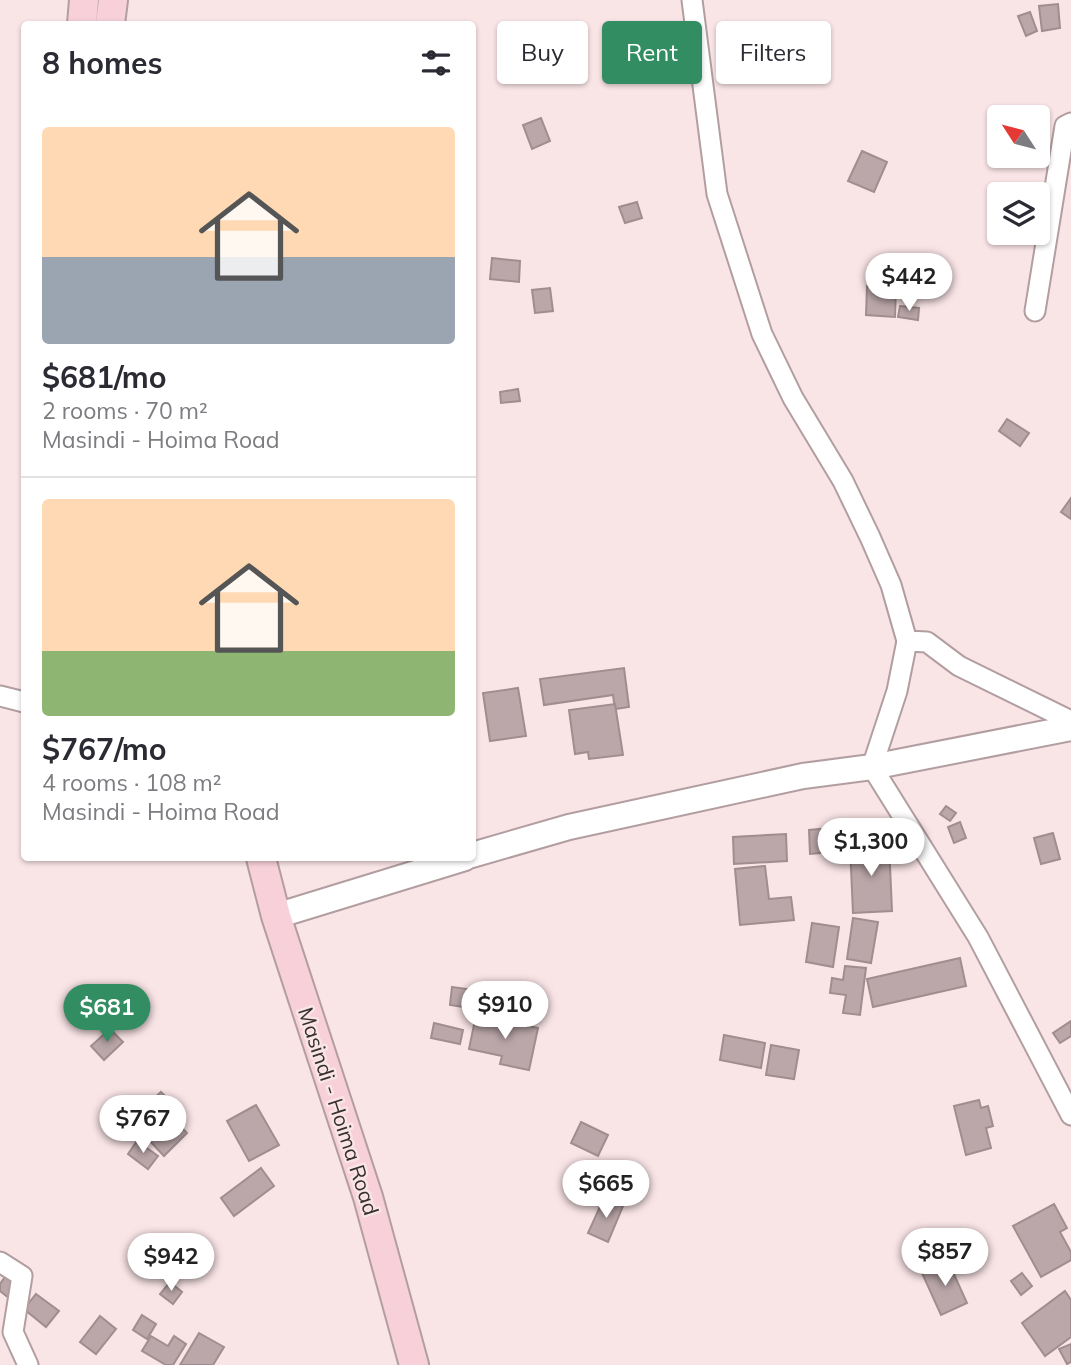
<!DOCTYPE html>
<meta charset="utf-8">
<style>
body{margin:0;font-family:Mulish,sans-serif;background:#f2f2f3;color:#2b2b33;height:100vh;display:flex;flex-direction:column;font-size:26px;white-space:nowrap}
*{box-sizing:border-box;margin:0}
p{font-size:23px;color:#7c7c81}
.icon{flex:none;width:38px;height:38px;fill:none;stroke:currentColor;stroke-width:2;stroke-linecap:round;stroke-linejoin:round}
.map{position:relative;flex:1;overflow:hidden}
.panel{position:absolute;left:21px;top:21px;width:455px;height:840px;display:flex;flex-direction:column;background:#fff;border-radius:7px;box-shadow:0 2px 5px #0004}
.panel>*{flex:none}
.hud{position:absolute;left:497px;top:21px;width:469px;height:63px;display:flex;gap:14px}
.needle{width:46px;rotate:306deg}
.controls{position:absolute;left:987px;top:105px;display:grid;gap:14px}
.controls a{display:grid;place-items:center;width:63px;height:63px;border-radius:7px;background:#fff;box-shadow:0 2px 5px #0004;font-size:35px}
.price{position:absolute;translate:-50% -60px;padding:0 16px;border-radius:24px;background:#fff;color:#222;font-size:23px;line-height:46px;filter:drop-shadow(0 2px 4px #0008)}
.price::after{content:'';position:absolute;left:50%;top:42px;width:21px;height:16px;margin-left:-10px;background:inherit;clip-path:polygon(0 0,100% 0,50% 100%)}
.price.current{background:#338d62;color:#fff}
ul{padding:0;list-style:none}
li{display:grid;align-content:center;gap:14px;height:371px;padding:0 21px}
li+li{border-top:2px solid #e1e1e2}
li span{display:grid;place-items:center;height:217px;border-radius:7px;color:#555}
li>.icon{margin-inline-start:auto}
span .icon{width:126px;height:126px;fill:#fffc;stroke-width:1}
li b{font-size:30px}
h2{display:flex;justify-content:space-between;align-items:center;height:84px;padding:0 21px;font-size:30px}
.tag{padding:0 24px;border-radius:7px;background:#fff;box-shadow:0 2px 5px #0004;font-size:24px;line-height:63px}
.tag.current{background:#338d62;color:#fff}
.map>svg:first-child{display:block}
</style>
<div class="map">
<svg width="1071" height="1365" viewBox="0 0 1071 1365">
<rect width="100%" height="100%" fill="#f9e4e6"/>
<g fill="#bba7aa" stroke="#a08d8f" stroke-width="2">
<polygon points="1058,4 1060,28 1042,31 1039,6"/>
<polygon points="1030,12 1037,31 1026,36 1018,16"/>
<polygon points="541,118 550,141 532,149 523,125"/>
<polygon points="862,151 887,162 874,192 848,181"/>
<polygon points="637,202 642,218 625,223 619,207"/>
<polygon points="492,258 520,261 519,282 490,279"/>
<polygon points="867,286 896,287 895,317 866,315"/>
<polygon points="550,288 553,311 535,313 532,290"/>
<polygon points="900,306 919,308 918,320 898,317"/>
<polygon points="518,389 520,401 501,403 500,392"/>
<polygon points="1007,419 1029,433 1020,446 999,431"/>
<polygon points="1071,498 1071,519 1061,512"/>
<polygon points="624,668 629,707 615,709 613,695 544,705 540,679"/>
<polygon points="518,688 526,736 490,741 483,693"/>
<polygon points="615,704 623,755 589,759 588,752 575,754 569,710"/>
<polygon points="946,806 956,813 950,821 940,814"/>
<polygon points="960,822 966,838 954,843 948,827"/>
<polygon points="830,828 831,852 810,854 809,830"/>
<polygon points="1053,833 1060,859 1041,864 1034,838"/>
<polygon points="786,834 787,861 734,864 733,837"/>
<polygon points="889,844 892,911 853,913 850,845"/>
<polygon points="765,866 769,899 791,897 794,920 740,925 735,869"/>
<polygon points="853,918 878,922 871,963 847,959"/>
<polygon points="812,923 839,927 833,967 806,962"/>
<polygon points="960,958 966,986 873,1007 867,979"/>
<polygon points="845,966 866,968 860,1015 843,1013 846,995 830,993 832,978 843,980"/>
<polygon points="452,987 467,989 464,1007 450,1005"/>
<polygon points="476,1015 538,1028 529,1070 500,1064 502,1056 469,1049"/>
<polygon points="1071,1021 1071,1036 1060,1043 1053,1033"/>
<polygon points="434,1023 463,1030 460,1044 431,1038"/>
<polygon points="110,1029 123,1042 104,1060 91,1046"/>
<polygon points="724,1035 765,1043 761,1068 720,1060"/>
<polygon points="771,1045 799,1050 794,1079 766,1075"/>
<polygon points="161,1092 171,1102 163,1109 187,1133 164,1156 130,1120"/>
<polygon points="979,1100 981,1108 988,1106 993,1126 986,1128 991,1148 966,1155 954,1106"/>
<polygon points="256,1105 279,1145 249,1161 227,1121"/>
<polygon points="581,1122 608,1135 598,1156 571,1143"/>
<polygon points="137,1141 158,1156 148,1169 128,1154"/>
<polygon points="261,1168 274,1186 234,1216 221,1198"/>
<polygon points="604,1198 623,1206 608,1242 588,1233"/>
<polygon points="1054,1204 1067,1228 1060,1232 1071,1252 1071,1260 1041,1277 1013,1226"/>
<polygon points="948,1261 967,1303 941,1315 922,1273"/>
<polygon points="1022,1273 1032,1286 1021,1295 1011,1281"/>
<polygon points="7,1274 20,1284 9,1298 0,1291 0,1284"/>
<polygon points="170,1282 182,1292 173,1304 160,1294"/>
<polygon points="1065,1291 1071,1300 1071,1337 1045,1356 1022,1323"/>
<polygon points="36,1294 59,1311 46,1327 24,1309"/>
<polygon points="142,1315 156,1324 147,1339 133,1330"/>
<polygon points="100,1316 116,1329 96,1354 80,1342"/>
<polygon points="199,1333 224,1347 213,1365 180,1365"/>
<polygon points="151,1336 168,1346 174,1336 186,1344 173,1365 166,1365 142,1351"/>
<polygon points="1071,1344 1071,1362 1067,1364 1059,1349"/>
</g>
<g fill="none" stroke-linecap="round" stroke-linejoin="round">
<defs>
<g id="minor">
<polyline points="692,0 717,194 762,334 793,398 843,481 870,537 891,585 907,641 927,642 959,666 1071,721"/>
<polyline points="1035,311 1065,126 1071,123"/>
<polyline points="907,641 897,691 872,767 978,937 1071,1115"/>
<polyline points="0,696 24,702"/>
<polyline points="0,1262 22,1276 13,1332 28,1365"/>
</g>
<g id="tertiary">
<polyline points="472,855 569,827 803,776 872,767 1071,728"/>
<polyline points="276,916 465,858"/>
</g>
<g id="secondary">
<polyline points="82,24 84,0"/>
<polyline points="110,24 113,0"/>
<polyline points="261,858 276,916 368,1197 414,1365"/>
</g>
</defs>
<use href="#minor" stroke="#b29ea0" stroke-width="23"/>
<use href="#tertiary" stroke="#b29ea0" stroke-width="28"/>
<use href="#secondary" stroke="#b29ea0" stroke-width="32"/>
<use href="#minor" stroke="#fff" stroke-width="19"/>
<use href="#tertiary" stroke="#fff" stroke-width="24"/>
<use href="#secondary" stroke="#f8d0d9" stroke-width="28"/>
</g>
<g text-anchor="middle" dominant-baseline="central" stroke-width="5" stroke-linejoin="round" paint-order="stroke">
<g font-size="21" fill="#362e2f" stroke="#f9e4e6">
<text transform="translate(339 1111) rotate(72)">Masindi - Hoima Road</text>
</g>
</g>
</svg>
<div class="controls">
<a><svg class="needle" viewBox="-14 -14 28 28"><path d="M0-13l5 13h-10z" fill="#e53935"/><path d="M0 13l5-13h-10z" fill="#7c7c81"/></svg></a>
<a><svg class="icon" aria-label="layers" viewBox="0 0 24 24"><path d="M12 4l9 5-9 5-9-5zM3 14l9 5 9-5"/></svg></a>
</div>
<b class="price" style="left:909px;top:313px">$442</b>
<b class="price" style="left:871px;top:878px">$1,300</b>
<b class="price" style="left:505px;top:1041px">$910</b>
<b class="price current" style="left:107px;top:1044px">$681</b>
<b class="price" style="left:143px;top:1155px">$767</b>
<b class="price" style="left:606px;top:1220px">$665</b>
<b class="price" style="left:945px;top:1288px">$857</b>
<b class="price" style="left:171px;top:1293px">$942</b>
<div class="hud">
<a class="tag">Buy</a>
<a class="tag current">Rent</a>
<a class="tag">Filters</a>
</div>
<section class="panel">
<h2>8 homes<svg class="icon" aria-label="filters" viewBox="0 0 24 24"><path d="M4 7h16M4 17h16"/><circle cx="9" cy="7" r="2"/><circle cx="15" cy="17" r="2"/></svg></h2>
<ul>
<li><span style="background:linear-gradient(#ffd9b3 60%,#9aa5b1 0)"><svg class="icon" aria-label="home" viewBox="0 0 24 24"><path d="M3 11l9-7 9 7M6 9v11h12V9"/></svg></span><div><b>$681/mo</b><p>2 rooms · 70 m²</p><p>Masindi - Hoima Road</p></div></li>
<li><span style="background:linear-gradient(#ffd9b3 70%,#8fb573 0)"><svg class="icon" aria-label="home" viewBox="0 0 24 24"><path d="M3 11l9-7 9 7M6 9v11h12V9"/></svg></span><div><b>$767/mo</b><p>4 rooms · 108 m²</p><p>Masindi - Hoima Road</p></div></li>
</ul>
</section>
</div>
